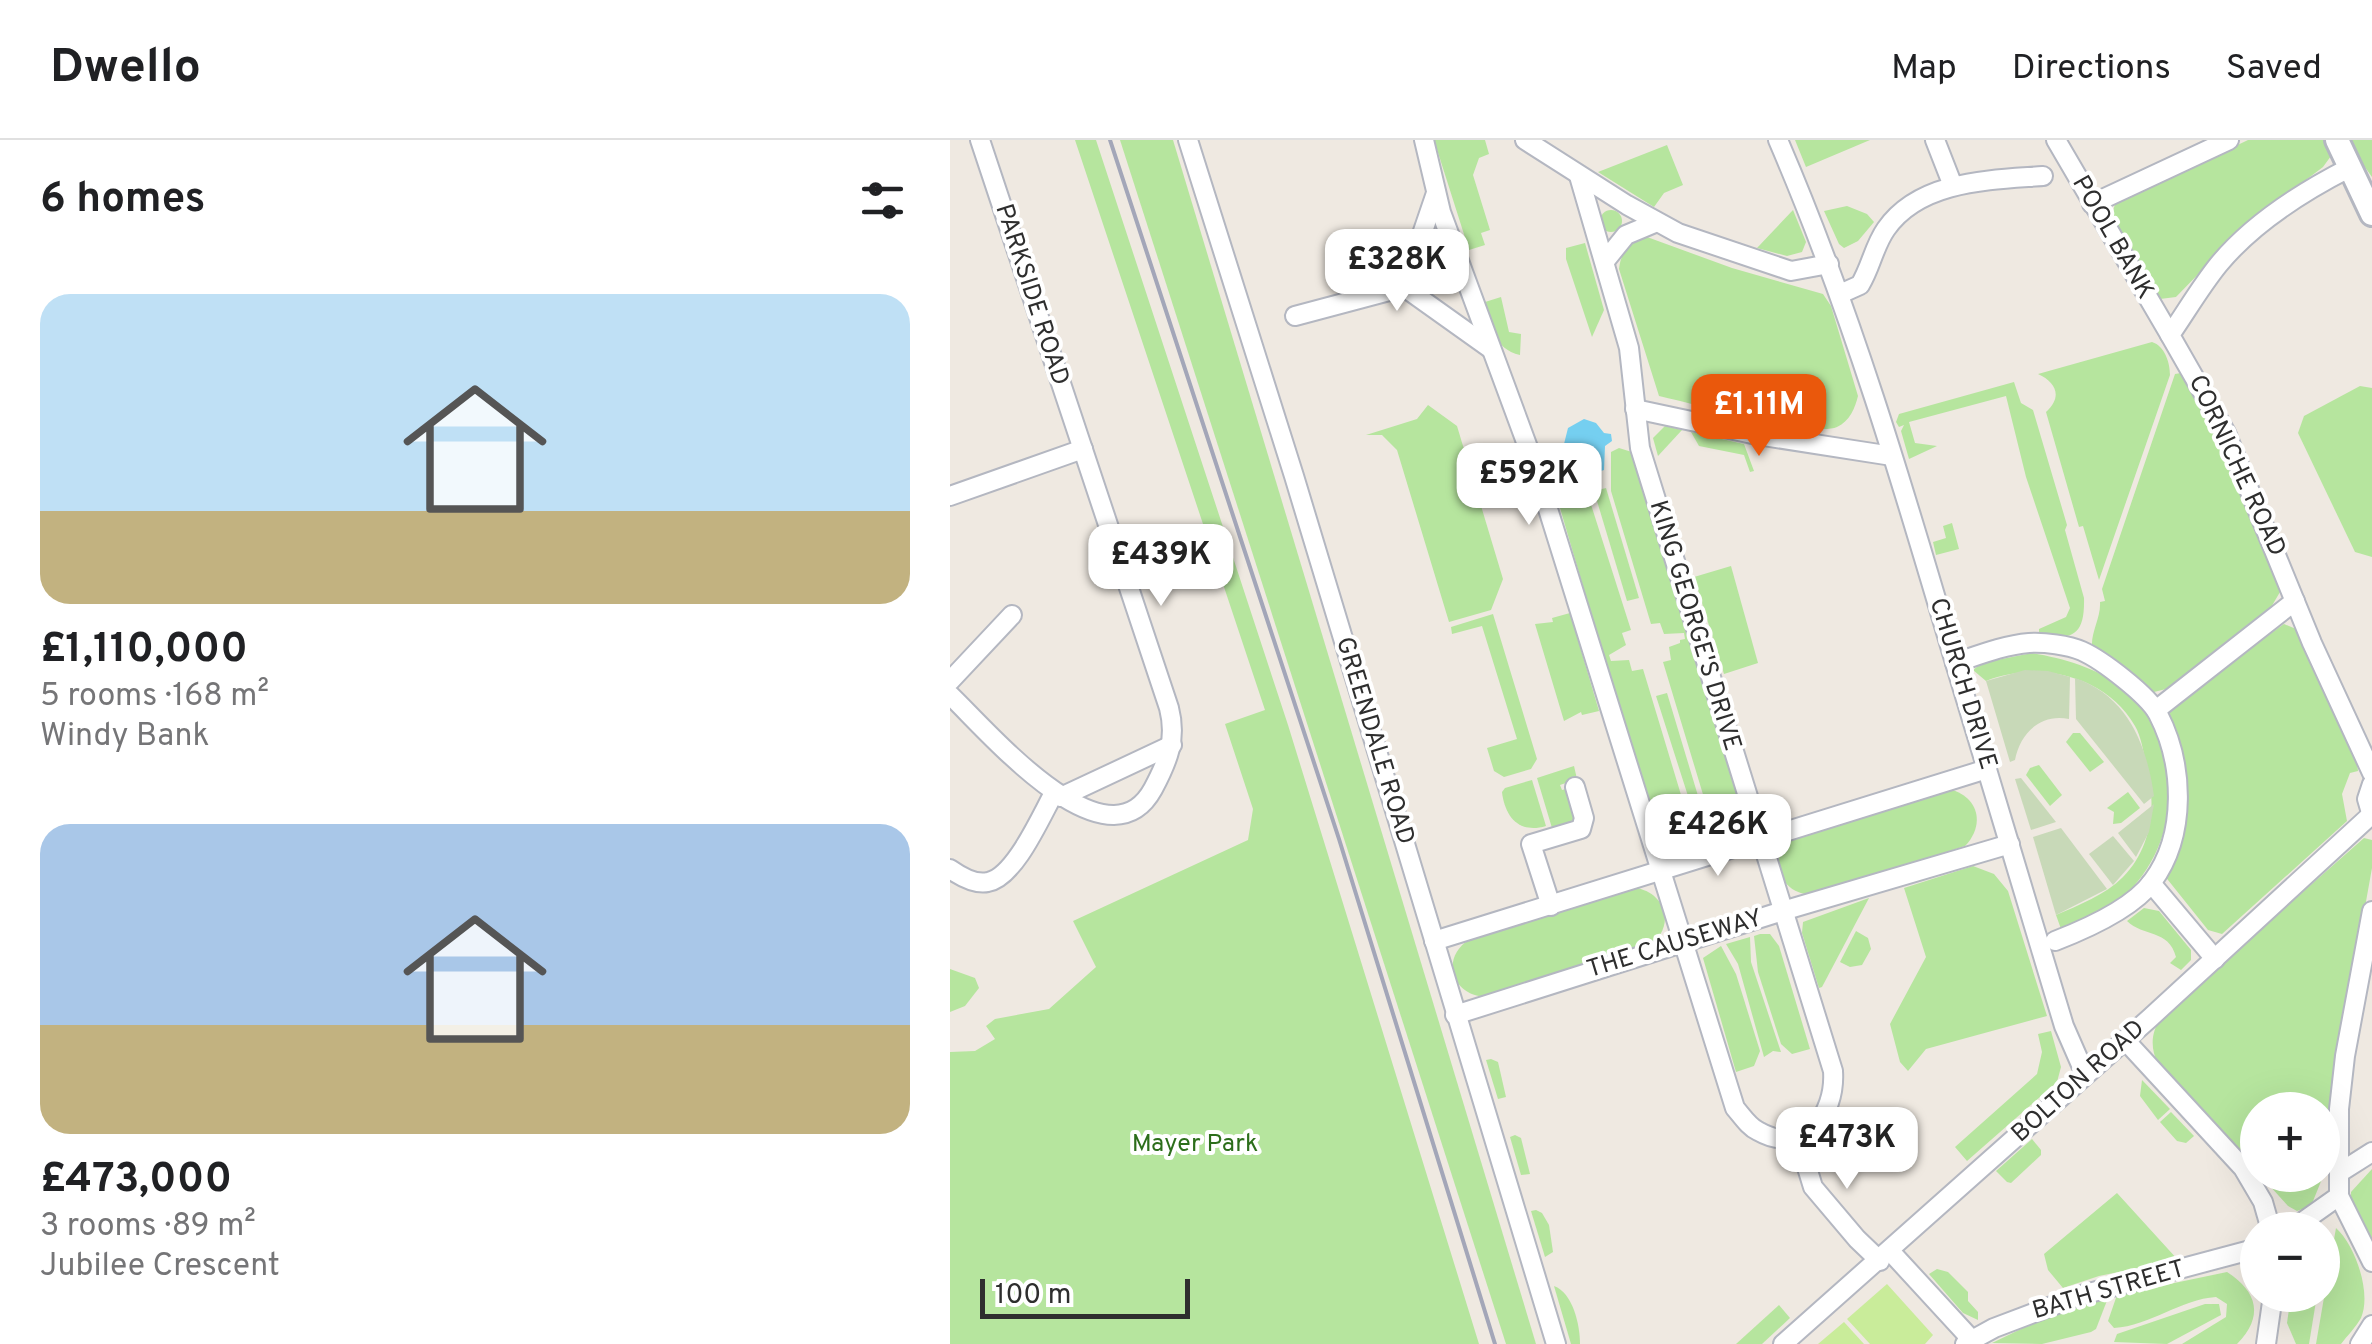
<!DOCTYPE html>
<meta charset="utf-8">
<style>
body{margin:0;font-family:Overpass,sans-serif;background:#f2f2f2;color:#202124;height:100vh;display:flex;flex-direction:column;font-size:38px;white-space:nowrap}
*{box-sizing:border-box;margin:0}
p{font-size:32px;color:#757577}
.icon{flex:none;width:55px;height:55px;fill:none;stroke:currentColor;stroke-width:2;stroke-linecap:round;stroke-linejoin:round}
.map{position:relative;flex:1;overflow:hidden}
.details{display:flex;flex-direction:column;background:#fff;width:950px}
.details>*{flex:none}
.controls{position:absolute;left:1290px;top:952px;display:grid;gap:20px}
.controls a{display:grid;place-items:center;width:100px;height:100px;border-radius:50%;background:#fff;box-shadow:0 10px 40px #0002;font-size:50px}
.scale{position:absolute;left:30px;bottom:25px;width:210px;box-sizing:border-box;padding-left:10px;border:5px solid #2e2e2e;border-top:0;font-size:28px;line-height:35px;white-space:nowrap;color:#2e2e2e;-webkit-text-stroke:8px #fff;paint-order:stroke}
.price{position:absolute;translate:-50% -85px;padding:0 22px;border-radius:20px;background:#fff;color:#222;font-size:32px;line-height:65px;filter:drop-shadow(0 2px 5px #0008)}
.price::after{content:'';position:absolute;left:50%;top:60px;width:30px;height:22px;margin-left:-15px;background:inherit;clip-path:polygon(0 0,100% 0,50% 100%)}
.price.on{background:#ea580c;color:#fff}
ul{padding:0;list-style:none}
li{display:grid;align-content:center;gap:20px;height:530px;padding:0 40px}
li span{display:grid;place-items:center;height:310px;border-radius:30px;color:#555}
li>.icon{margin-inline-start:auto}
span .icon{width:180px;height:180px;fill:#fffc;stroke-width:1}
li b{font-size:42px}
h2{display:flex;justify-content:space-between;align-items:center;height:120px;padding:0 40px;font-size:42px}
header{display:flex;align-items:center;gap:60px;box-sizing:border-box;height:140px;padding:0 50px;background:#fff;border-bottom:2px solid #e0e0e0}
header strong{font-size:48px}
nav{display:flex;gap:55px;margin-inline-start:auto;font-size:35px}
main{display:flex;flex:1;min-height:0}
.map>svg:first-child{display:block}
</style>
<header>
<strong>Dwello</strong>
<nav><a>Map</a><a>Directions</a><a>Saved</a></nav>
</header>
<main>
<section class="details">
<h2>6 homes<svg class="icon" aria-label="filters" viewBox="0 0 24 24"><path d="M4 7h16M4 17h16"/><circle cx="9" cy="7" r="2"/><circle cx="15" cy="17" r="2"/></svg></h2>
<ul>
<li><span style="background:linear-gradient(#bfe0f5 70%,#c2b280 0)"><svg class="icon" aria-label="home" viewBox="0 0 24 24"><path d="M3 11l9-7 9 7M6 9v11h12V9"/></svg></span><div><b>£1,110,000</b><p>5 rooms · 168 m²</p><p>Windy Bank</p></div></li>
<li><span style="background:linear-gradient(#a9c7e8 65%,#c2b280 0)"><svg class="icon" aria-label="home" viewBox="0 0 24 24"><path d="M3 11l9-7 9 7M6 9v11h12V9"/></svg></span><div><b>£473,000</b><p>3 rooms · 89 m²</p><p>Jubilee Crescent</p></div></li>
</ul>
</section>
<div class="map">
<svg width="1422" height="1204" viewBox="0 0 1422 1204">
<rect width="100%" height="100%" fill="#efe9e1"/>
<g fill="#b6e59e">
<polygon points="125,0 146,0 338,585 529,1204 0,1204 0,912 25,911 45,899 36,886 45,879 99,869 146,827 123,781 298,700 303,669 275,584 315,570"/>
<polygon points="170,0 223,0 586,1204 556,1204"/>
<polygon points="484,0 535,0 539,14 529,18 523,35 540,90 531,93 535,105 519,110"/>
<polygon points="845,0 920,0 856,27"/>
<polygon points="1298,0 1375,0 1381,16 1373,27 1294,87 1226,157 1210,159 1203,154 1161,78 1165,64"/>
<polygon points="1400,0 1422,0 1422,37 1404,12"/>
<polygon points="717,5 733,45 714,53 704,67 648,32"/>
<polygon points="897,66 917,74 924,82 908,101 894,108 889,104 874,71"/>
<circle cx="661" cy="81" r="11"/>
<polygon points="843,70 856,102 852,112 837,116 807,108"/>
<path d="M 697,97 L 782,128 L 873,154 L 881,166 L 908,256 C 905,268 900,281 887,287 C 863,298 741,263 709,256 L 669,129 C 671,111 680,102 697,97 Z"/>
<polygon points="635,103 654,170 642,197 616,119 616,108"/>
<circle cx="482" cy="134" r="15"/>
<path d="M 551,157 L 559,192 L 571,194 L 570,215 C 543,209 542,185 535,162 Z"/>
<path d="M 1202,202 C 1215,206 1220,223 1220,235 L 1149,440 L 1133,386 L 1129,387 L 1096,272 C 1113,257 1106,242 1088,234 Z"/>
<path d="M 1231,233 L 1284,330 L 1330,452 L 1320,469 L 1216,549 L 1204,552 L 1142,507 C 1141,491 1151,478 1150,462 L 1155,461 L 1152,449 L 1225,234 Z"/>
<path d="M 1064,242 L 1071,263 L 1083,270 L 1117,385 L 1115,390 L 1134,458 C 1135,498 1121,499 1089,497 L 1089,489 L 1116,477 L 1120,468 L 1076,337 L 1056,256 L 959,282 L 965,303 L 987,306 L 959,319 L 951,291 L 954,285 L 949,287 L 946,282 L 949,274 Z"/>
<polygon points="1410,246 1422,248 1422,417 1405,412 1348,293 1354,276"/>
<polygon points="478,265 507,286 553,439 541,470 499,482 447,310 432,295 416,295 467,279"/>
<polygon points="715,286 732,290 708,316 703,298"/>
<polygon points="741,292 794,304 804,331 800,332 794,315 749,306"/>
<path d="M 669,308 L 685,313 L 797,681 C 793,691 785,693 775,696 L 758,671 L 713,522 L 721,520 L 719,507 L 730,503 L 730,500 L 735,499 L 734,493 L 714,494 L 710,483 L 701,484 L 661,351 L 661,312 Z"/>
<polygon points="611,326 619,328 637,352 681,490 672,493 676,505 659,515 661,521 679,520 682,531 693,529 738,678 737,709 721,714 709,705 600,334"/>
<polygon points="656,348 689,458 677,461 644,351"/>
<polygon points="1002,383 1009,409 986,415 983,402 996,398 993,386"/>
<polygon points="781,426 808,523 774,534 744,437"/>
<polygon points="620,473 649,571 632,575 631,572 614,581 585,484 603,482 602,478"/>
<polygon points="543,474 587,619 581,629 554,637 544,631 537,608 567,599 532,486 502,494 501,487"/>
<path d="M 1334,484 L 1346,489 L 1407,623 L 1408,631 L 1400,633 L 1392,654 L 1397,681 L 1272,794 L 1258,790 L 1214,735 C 1226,699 1242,665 1234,626 C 1230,605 1216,586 1221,564 Z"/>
<path d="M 1082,513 C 1115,519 1146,527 1173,549 C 1237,603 1233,704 1172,758 C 1155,773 1132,780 1111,789 L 1106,775 C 1129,765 1155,755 1173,737 C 1201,709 1207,666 1197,630 C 1194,616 1192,598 1185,586 C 1155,534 1087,521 1036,541 L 1023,530 L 1032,523 Z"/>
<polygon points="717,553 755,679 768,699 746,705 746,681 706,556"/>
<polygon points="1123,593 1130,593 1154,622 1140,632 1116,602"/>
<polygon points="1089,625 1112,655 1100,666 1076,635 1080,628"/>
<polygon points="624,626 627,639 610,645 612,650 620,648 627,681 602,688 587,638"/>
<path d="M 582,640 L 596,686 C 570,694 555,678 552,652 L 555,648 Z"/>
<path d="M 999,649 C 1028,656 1036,684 1015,706 L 866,754 C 833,758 816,722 840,699 Z"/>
<polygon points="1178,652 1190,668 1171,683 1163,684 1164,672 1157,668"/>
<path d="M 1414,698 L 1422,700 L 1422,728 L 1382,951 L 1374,1034 L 1361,1066 L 1347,1071 L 1338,1066 L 1310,1035 L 1372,1035 L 1372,970 L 1308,970 L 1307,1033 L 1208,924 C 1200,907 1201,893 1211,877 Z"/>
<polygon points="1023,726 1044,734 1058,751 1097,876 976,909 958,931 950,922 940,884 976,817 954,748"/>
<path d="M 687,748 C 719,755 725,790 697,807 L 538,857 C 502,857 489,818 520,799 Z"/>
<polygon points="919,758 872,847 869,848 852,793 853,782"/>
<path d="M 1194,768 L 1209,771 L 1241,810 L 1241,820 L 1231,830 L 1220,823 L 1226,817 C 1219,789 1193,797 1177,781 Z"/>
<polygon points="906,791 918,798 921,809 912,825 900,827 890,822"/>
<polygon points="810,794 820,794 829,806 860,909 842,914 831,904 808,832 804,796"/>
<polygon points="800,797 801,822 831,912 823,911 814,917 788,824 776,804"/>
<polygon points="771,806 786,834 810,911 804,926 786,932 753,818"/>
<polygon points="0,829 25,838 29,848 15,866 0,872"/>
<polygon points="1101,891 1111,927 1107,942 1017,1021 1005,1007 1087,934 1092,912 1088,894"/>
<polygon points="541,919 548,922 556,957 548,959 536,920"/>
<polygon points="1192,940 1220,969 1208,980 1190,956"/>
<polygon points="1221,972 1244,996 1236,1003 1227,1001 1210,982"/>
<polygon points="565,995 571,998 580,1034 571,1035 560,997"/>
<polygon points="1082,999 1091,1010 1091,1015 1061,1043 1057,1042 1046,1031"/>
<polygon points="1422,1029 1422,1102 1401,1064 1401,1052"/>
<polygon points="1167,1053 1228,1120 1149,1136 1113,1148 1098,1130 1094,1114"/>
<polygon points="586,1070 592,1073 599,1085 603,1112 595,1117 581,1071"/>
<path d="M 1386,1088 C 1405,1105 1422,1153 1411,1178 C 1406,1187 1397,1196 1391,1204 L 1366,1204 Z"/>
<polygon points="987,1129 998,1132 1018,1152 1018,1161 1028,1172 1028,1180 1013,1173 979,1134"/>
<path d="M 1277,1132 C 1308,1152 1314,1177 1287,1204 L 1232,1204 L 1276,1177 L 1277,1164 L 1266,1157 C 1231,1159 1200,1186 1164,1188 L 1158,1181 L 1167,1155 Z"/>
<path d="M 604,1146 C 623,1153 630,1185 630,1204 L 621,1204 Z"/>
<polygon points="1341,1155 1367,1155 1359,1204 1346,1204 1337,1183"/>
<polygon points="1158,1158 1146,1189 1141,1192 1092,1204 1042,1203 1098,1176"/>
<polygon points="1255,1164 1269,1164 1271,1175 1217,1204 1164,1202 1167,1194"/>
<polygon points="829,1165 840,1178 812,1204 786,1204"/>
</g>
<g fill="#c8d9b8">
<path d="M 1075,530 L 1098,531 L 1120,537 L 1119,579 C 1091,573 1070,593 1065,620 L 1060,622 L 1036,541 Z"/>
<path d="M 1125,538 C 1178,556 1197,606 1204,656 L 1194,664 L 1126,579 Z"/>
<polygon points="1071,638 1106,682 1081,690 1065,639"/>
<polygon points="1204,664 1199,692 1186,717 1168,693"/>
<polygon points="1111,688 1157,749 1106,775 1083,697"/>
<polygon points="1163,696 1184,721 1163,745 1139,714"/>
</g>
<g fill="#c9ec9a">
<polygon points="937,1144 983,1195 975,1204 920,1204 897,1179"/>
<polygon points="894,1182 914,1204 868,1204"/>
</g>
<polygon fill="#75cff0" points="634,279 646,283 654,293 661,294 662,301 655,306 654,330 635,336 621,317 610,316 608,309 614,304 618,288"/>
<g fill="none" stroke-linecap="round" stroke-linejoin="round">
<defs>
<g id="minor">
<polyline points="238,0 344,336 606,1204"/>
<path d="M 474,0 L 491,72 L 583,321 L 785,968 C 792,976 799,987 808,991 C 854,1017 886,975 883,931 L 690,308 L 679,208 L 629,36"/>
<polyline points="575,0 677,65 728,93 841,131 879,124"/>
<path d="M 828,0 C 901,169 953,346 1005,523 C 1041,644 1078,765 1114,886 L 1135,934"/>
<polyline points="985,0 1003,46"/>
<polyline points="1106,0 1220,195"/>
<path d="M 1399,28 C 1352,52 1303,83 1269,124 C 1251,146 1236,172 1220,195 L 1276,293 L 1362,503 L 1422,633"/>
<polyline points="1142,64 1279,0"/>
<polyline points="655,121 676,95 707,82"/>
<polyline points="454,147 486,53"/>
<path d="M 890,154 L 910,145 C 921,127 924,106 936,89 C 970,40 1041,40 1093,36"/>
<polyline points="345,176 454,147 541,209"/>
<polyline points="685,269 807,295 942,316"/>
<polyline points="0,356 133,309"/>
<path d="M 1005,523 C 1029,515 1054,505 1079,503 C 1094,502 1118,505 1132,511 C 1152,520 1198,555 1208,574 C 1234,624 1237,695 1202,742 C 1182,769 1136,789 1105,801"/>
<polyline points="0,541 62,475"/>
<path d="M 0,555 C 36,589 157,733 203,649 C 218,621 227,599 219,568 L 30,0"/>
<polyline points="1206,570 1345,461"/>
<polyline points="1422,644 1417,659 1422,676"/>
<polyline points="111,657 222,605"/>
<path d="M 0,729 C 10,736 25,745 38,742 C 65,737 91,676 104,653"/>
<polyline points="1201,743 1265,819"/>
<polyline points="601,766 581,704 631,689 634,678 625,647"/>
<polyline points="1422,771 1395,916 1389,969 1389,1056 1422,1122"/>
<polyline points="484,801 1037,629"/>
<polyline points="505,875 836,770 1060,704"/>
<polyline points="1175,900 1293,1028 1313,1062 1321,1090"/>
<polyline points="847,995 863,1047 907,1099 930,1121"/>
<polyline points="1389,1033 1422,1012"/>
<polyline points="1341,1090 1389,1056"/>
<polyline points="940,1111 1021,1199"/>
<polyline points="833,1204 1200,878 1421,675"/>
<polyline points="1015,1204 1044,1188 1128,1156 1308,1108"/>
<polyline points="1316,1204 1323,1155"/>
<polyline points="1410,1204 1422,1185"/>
</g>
<polyline id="secondary" points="1387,0 1422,74"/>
</defs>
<use href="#minor" stroke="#b4b7c1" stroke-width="22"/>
<use href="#secondary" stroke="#b4b7c1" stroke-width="28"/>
<use href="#minor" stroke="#fff" stroke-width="18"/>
<use href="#secondary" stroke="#fff" stroke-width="22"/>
<polyline stroke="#a3a6b8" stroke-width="4" points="160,0 389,699 545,1204"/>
</g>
<g text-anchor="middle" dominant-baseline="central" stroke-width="8" stroke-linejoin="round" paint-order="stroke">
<g font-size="25" fill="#2e2e2e" stroke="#fff">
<text transform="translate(1162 98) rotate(60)">POOL BANK</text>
<text transform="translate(81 155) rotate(72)">PARKSIDE ROAD</text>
<text transform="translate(1286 326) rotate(65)">CORNICHE ROAD</text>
<text transform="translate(744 486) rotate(73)">KING GEORGE'S DRIVE</text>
<text transform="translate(1012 544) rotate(73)">CHURCH DRIVE</text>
<text transform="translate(424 601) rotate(73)">GREENDALE ROAD</text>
<text transform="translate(725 805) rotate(-17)">THE CAUSEWAY</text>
<text transform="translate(1129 942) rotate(-42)">BOLTON ROAD</text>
<text transform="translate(1159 1151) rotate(-16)">BATH STREET</text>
</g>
<g font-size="25" fill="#2c6e1b" stroke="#fff">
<text x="245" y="1005">Mayer Park</text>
</g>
</g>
</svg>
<div class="controls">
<a>+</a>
<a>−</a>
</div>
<div class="scale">100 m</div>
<b class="price" style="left:447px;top:174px">£328K</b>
<b class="price on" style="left:809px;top:319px">£1.11M</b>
<b class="price" style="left:579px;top:388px">£592K</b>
<b class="price" style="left:211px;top:469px">£439K</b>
<b class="price" style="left:768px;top:739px">£426K</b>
<b class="price" style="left:897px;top:1052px">£473K</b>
</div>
</main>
